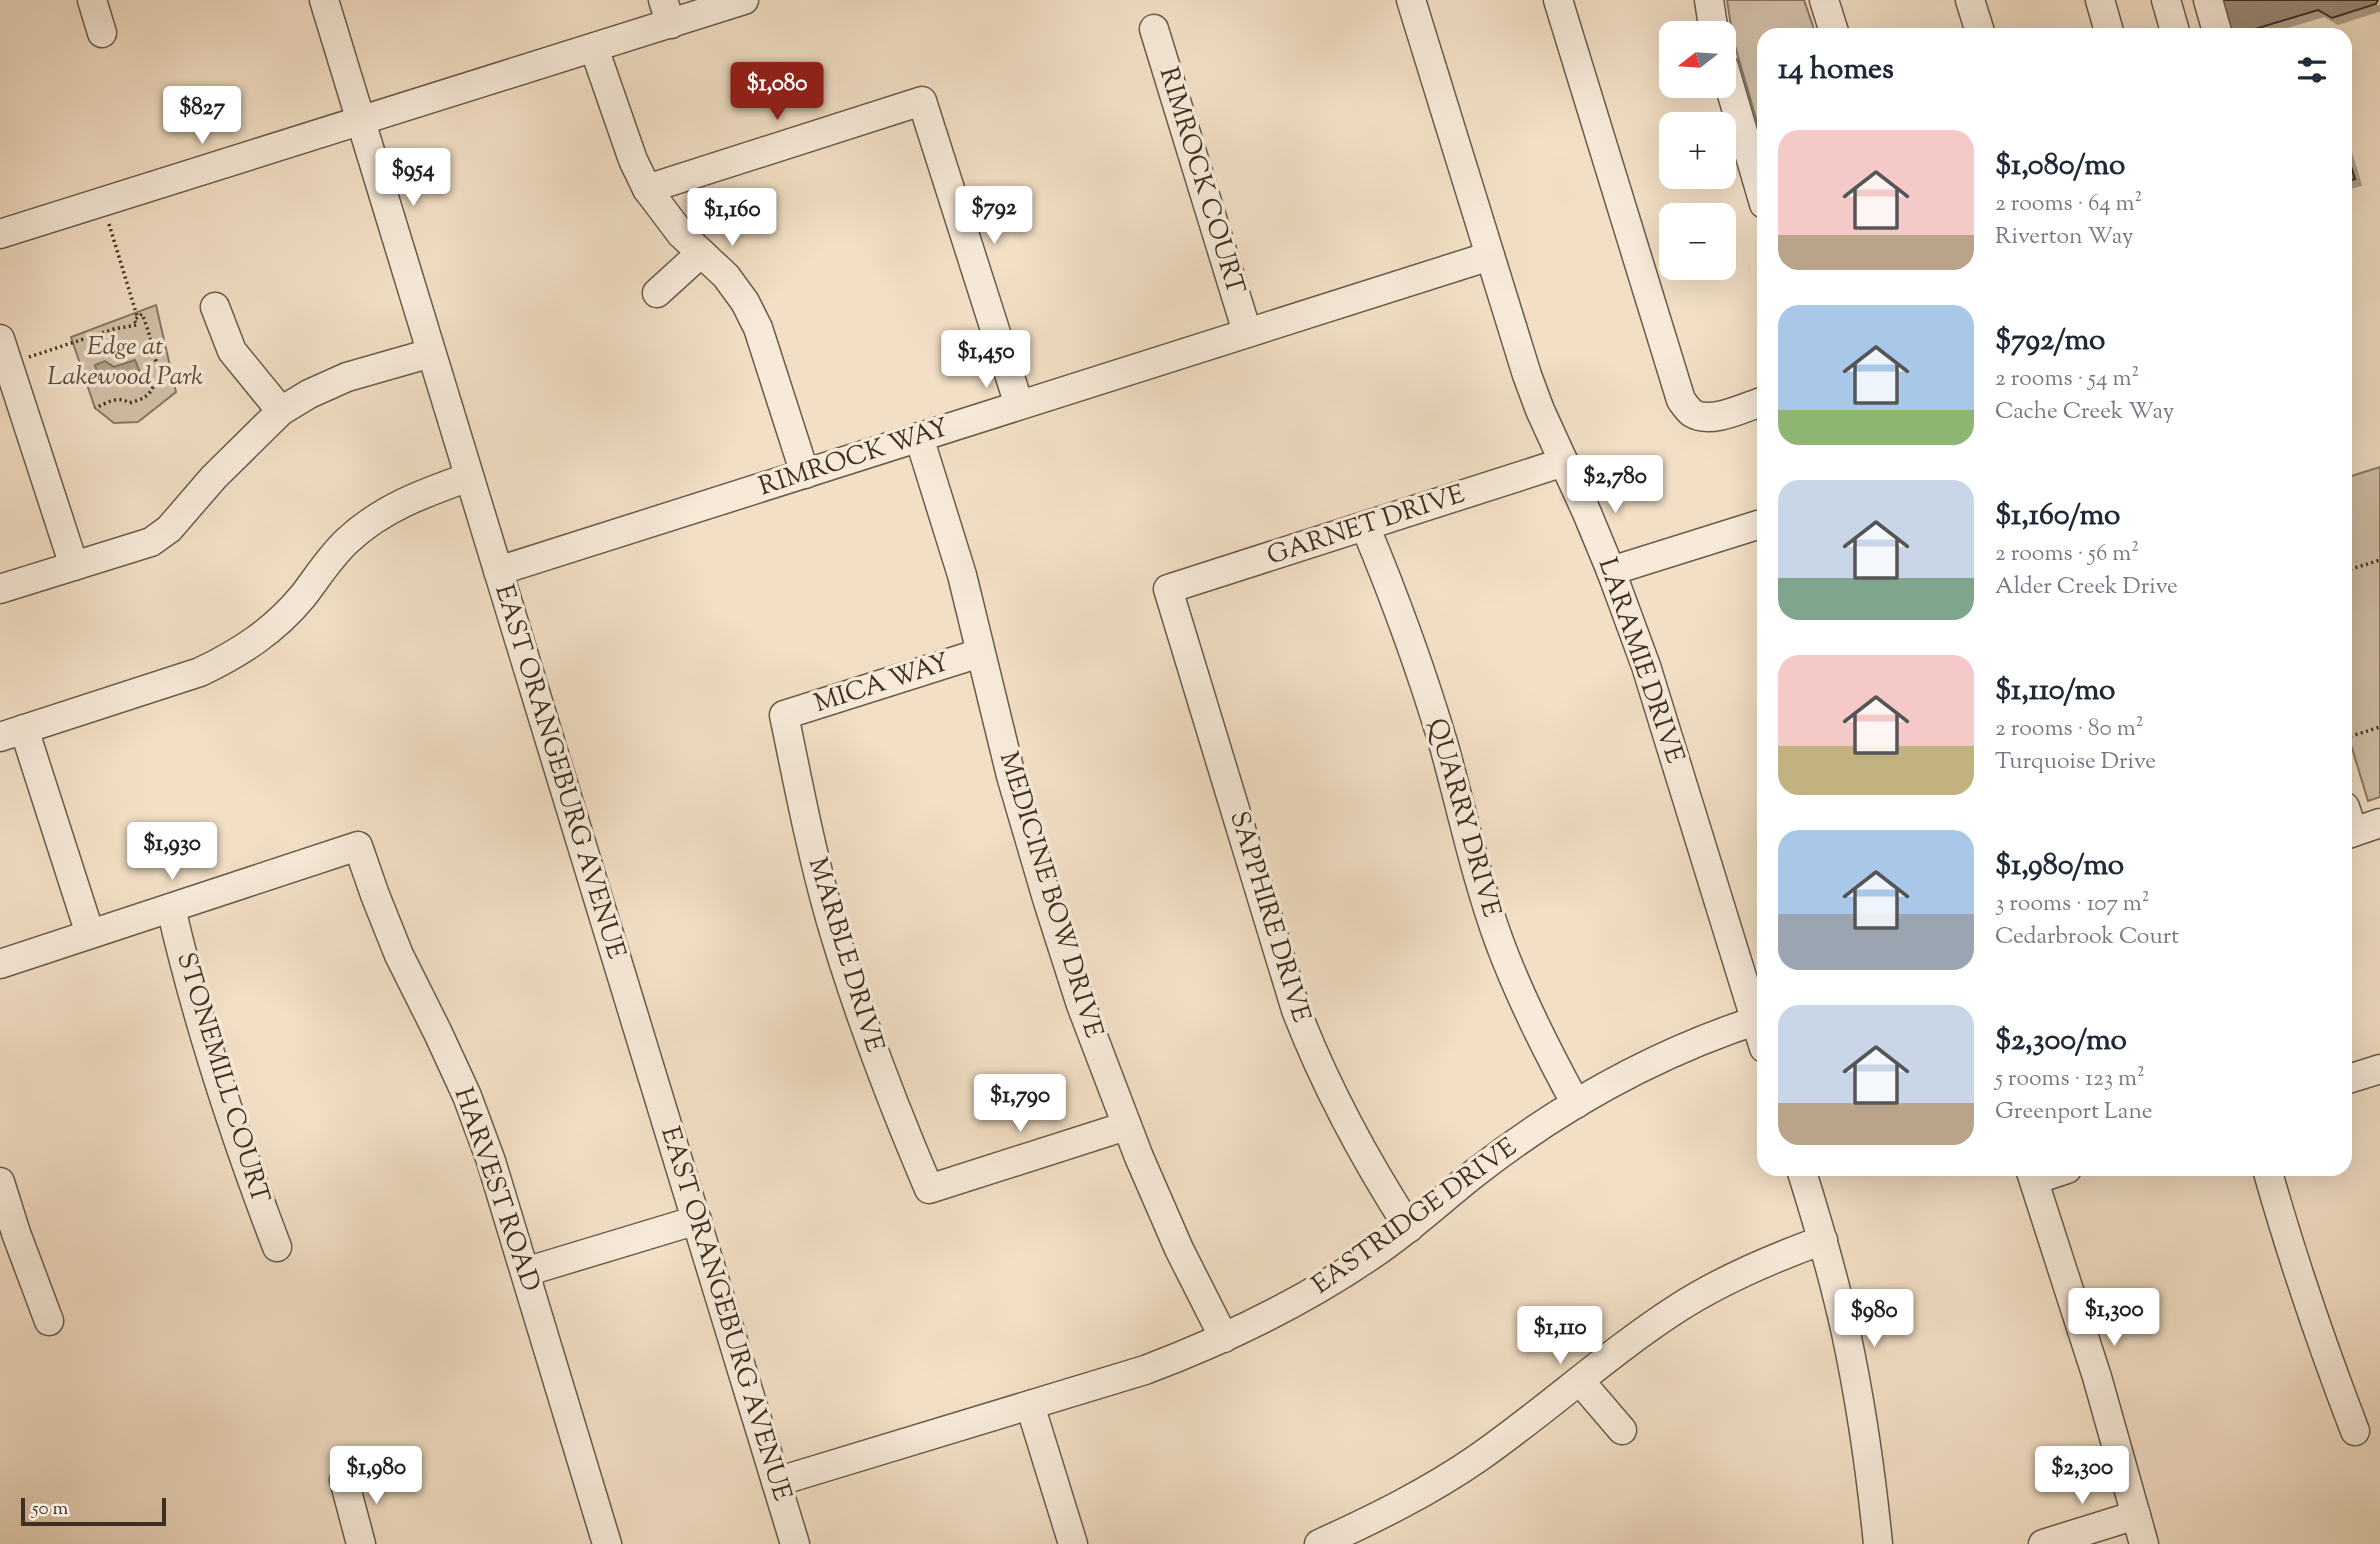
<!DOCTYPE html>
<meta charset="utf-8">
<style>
body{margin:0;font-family:"Sorts Mill Goudy",serif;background:#f2f2f3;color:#1f2937;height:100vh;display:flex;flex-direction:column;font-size:26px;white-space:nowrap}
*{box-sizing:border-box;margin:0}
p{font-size:23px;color:#747a83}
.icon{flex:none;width:38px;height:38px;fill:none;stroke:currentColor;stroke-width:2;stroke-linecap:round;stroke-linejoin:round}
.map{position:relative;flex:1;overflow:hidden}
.side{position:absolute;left:1757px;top:28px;width:595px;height:1148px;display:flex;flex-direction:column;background:#fff;border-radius:21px;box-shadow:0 7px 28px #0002}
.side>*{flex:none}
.needle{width:46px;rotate:253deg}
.fabs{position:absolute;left:1659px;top:21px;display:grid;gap:14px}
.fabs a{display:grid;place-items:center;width:77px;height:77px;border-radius:14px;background:#fff;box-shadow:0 7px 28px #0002;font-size:35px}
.scale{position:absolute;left:21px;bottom:18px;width:145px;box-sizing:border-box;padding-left:7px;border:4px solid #3d3022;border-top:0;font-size:19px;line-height:24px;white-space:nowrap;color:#3d3022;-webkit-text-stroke:5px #f7ead9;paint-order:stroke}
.price{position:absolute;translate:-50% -60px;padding:0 16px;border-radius:7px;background:#fff;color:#222;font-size:23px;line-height:46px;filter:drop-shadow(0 2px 4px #0008)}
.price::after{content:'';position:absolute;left:50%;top:42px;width:21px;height:16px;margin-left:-10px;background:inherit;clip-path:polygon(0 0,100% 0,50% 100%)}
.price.current{background:#8f2418;color:#fff}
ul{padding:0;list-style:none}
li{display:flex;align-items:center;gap:21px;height:175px;padding:0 21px}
li span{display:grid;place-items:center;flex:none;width:196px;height:140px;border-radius:21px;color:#555}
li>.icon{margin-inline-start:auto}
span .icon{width:84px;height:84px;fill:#fffc;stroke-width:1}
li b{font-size:30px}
h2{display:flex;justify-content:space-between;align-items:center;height:84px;padding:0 21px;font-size:30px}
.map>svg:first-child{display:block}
</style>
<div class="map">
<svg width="2380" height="1544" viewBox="0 0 2380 1544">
<defs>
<filter id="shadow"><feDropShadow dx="6" dy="6" stdDeviation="0" flood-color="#0004"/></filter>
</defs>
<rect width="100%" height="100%" fill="#f2dfc5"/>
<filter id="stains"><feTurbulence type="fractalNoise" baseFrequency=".00286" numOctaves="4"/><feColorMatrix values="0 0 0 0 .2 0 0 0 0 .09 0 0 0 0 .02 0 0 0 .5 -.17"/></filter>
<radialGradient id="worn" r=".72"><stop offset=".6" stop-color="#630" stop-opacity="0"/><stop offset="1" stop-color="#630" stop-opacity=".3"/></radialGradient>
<g fill="#d3c1a9" stroke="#887866" stroke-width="2">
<polygon points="1727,0 1804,0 1816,35 1764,35 1764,146 1733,39"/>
<polygon points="156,305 176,392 138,422 114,423 95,408 71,337"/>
<polygon points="2380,467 2380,797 2368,801 2345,725 2345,478"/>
</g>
<polygon fill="#b4a48e" stroke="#847663" stroke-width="2" points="135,360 141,375 114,384 106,378 100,381 95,365 105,361 114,367"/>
<g fill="#9b8b77" stroke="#3d3022" stroke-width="2" filter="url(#shadow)">
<polygon points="2221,0 2378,0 2376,4 2332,18 2318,10 2235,35 2232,35"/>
<polygon points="2345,146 2355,179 2345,182"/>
</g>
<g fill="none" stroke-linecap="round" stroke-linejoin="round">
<defs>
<g id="minor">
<polyline points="92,0 102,33"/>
<polyline points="324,0 795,1544"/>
<polyline points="663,0 671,24"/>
<polyline points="1411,0 1527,375 1540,410 1587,513 1611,571 1646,666 1764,1048"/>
<path d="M 1558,0 L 1681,400 C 1684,404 1688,410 1692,413 C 1711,425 1745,407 1764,401"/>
<polyline points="1709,0 1714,33"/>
<polyline points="1824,0 1835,35"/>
<polyline points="1970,0 1981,35"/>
<polyline points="2100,0 2110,35"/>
<polyline points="2166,0 2176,35"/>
<polyline points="2208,0 2218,35"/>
<polyline points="1154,29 1247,332"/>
<polyline points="594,48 633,160 647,189 681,234 726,276 745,302 758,328 805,474"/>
<polyline points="1724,67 1764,204"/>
<polyline points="647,189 922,101 1019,405"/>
<polyline points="0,234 744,0"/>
<polyline points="657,293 701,253"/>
<polyline points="215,307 232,351 281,411"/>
<polyline points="0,339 74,566"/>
<polyline points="919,437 962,575 1011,776 1048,902 1081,1005 1139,1157 1179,1249 1224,1338"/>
<path d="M 1365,526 C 1395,598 1422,672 1444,746 C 1462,811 1476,878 1499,941 C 1520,998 1547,1051 1576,1104"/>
<polyline points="498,571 1490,256"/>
<polyline points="1611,571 1764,523"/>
<polyline points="0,589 151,542 169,529 214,477 281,411 309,394 347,377 431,353"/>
<path d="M 980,653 L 784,715 C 798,783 811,851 830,918 C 857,1011 891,1100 929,1189 L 1126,1126"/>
<polyline points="24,729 90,934"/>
<path d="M 0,737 L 200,672 C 240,653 274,631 303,596 C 317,578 329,558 347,541 C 382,508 424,493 469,477"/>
<polyline points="2345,807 2353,832"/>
<polyline points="2345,835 2380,823"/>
<path d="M 171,908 C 198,1025 234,1135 277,1247"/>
<polyline points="0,964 358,846 375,895 399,955 438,1033 467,1096 491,1161 607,1544"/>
<polyline points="2345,1080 2380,1069"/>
<path d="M 1801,1169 C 1818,1223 1834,1278 1846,1333 C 1861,1403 1871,1473 1878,1544"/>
<polyline points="2030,1169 2097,1377 2144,1544"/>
<path d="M 2267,1169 C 2292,1258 2322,1345 2355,1431"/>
<polyline points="2034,1180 2067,1169"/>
<polyline points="0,1182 16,1233 49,1321"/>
<path d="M 1409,1228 C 1364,1158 1326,1088 1296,1010 L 1168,589 L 1564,462"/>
<polyline points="525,1272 697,1220"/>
<polyline points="1580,1381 1622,1430"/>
<polyline points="1030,1405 1073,1544"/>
<polyline points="344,1480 361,1544"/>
<path d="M 776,1482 L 1145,1370 C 1227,1339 1304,1302 1376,1252 C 1411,1228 1442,1199 1475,1173 C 1561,1106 1660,1051 1764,1018"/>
<path d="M 1319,1544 C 1374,1519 1429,1492 1478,1458 C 1547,1410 1608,1353 1678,1308 C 1723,1279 1773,1258 1823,1240"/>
<polyline points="2043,1544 2136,1515"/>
</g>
</defs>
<use href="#minor" stroke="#6a5c4b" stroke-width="31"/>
<g stroke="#3d3022" stroke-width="3.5" stroke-dasharray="2 3.5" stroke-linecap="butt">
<polyline points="109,224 137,316"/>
<path d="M 29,357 L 114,329 L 137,325 L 134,320 L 142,314 C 148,328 151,341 154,355 C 156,363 161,369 162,378 L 155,382 C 150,396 144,399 129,403 C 118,395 107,403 95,408"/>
<polyline points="2345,571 2380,560"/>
<polyline points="2345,738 2380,727"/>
</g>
<use href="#minor" stroke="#f7ead9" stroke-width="28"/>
</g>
<g text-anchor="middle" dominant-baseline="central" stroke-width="7" stroke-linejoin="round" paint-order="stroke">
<g font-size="26" fill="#3d3022" stroke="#f7ead9">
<text transform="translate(1201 181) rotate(73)">RIMROCK COURT</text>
<text transform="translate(854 458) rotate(-18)">RIMROCK WAY</text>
<text transform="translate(1366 526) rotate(-18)">GARNET DRIVE</text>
<text transform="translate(1640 661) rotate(71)">LARAMIE DRIVE</text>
<text transform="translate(882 684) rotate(-18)">MICA WAY</text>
<text transform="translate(559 772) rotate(73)">EAST ORANGEBURG AVENUE</text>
<text transform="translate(1463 818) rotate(74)">QUARRY DRIVE</text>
<text transform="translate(1050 895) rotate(73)">MEDICINE BOW DRIVE</text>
<text transform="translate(1269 917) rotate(73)">SAPPHIRE DRIVE</text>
<text transform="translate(845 955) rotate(73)">MARBLE DRIVE</text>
<text transform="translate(222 1078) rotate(73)">STONEMILL COURT</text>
<text transform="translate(496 1190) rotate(71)">HARVEST ROAD</text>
<text transform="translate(1415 1217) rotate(-36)">EASTRIDGE DRIVE</text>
<text transform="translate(725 1314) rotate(73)">EAST ORANGEBURG AVENUE</text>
</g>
<g font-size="26" font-style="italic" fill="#5b4d3d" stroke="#f7ead9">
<text x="125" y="347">Edge at<tspan x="125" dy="30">Lakewood Park</tspan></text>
</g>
</g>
<rect width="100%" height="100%" filter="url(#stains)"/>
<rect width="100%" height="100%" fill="url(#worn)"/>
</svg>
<div class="fabs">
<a><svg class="needle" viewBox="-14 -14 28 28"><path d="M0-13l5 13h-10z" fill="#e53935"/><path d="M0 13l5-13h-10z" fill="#747a83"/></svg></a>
<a>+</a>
<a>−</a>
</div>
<div class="scale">50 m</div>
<b class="price current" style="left:777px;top:122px">$1,080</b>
<b class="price" style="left:202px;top:146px">$827</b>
<b class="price" style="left:413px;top:208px">$954</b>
<b class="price" style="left:994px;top:246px">$792</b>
<b class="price" style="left:732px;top:248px">$1,160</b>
<b class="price" style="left:986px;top:390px">$1,450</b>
<b class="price" style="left:1615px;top:515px">$2,780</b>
<b class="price" style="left:172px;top:882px">$1,930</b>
<b class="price" style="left:1020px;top:1134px">$1,790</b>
<b class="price" style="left:2114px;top:1348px">$1,300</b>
<b class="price" style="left:1874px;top:1349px">$980</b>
<b class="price" style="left:1560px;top:1366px">$1,110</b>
<b class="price" style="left:376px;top:1506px">$1,980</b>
<b class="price" style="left:2082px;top:1506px">$2,300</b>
<section class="side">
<h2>14 homes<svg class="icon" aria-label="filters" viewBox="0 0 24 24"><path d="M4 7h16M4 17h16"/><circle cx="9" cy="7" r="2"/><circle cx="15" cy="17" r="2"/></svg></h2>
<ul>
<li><span style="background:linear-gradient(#f6c9c9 75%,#b9a48a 0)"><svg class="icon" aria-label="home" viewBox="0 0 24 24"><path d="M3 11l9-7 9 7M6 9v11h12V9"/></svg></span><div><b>$1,080/mo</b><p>2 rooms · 64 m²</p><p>Riverton Way</p></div></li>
<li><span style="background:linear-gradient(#a9c7e8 75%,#8fb573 0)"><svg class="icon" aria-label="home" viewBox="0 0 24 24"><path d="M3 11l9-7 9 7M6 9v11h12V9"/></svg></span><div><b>$792/mo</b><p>2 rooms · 54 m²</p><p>Cache Creek Way</p></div></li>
<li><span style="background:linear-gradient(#c9d6e8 70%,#7fa58c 0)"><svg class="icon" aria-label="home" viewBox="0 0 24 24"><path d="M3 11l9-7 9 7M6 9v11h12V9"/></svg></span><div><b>$1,160/mo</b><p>2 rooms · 56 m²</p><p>Alder Creek Drive</p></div></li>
<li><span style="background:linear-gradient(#f6c9c9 65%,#c2b280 0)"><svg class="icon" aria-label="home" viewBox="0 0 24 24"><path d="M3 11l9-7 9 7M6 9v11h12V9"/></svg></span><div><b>$1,110/mo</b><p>2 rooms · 80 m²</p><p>Turquoise Drive</p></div></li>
<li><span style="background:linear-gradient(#a9c7e8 60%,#9aa5b1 0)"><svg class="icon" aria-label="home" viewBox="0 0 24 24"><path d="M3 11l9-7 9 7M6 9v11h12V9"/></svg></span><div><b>$1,980/mo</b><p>3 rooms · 107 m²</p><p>Cedarbrook Court</p></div></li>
<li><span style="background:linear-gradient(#c9d6e8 70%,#b9a48a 0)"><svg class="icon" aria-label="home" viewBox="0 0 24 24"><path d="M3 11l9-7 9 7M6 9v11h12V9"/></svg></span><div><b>$2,300/mo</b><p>5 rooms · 123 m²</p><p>Greenport Lane</p></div></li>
</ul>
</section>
</div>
